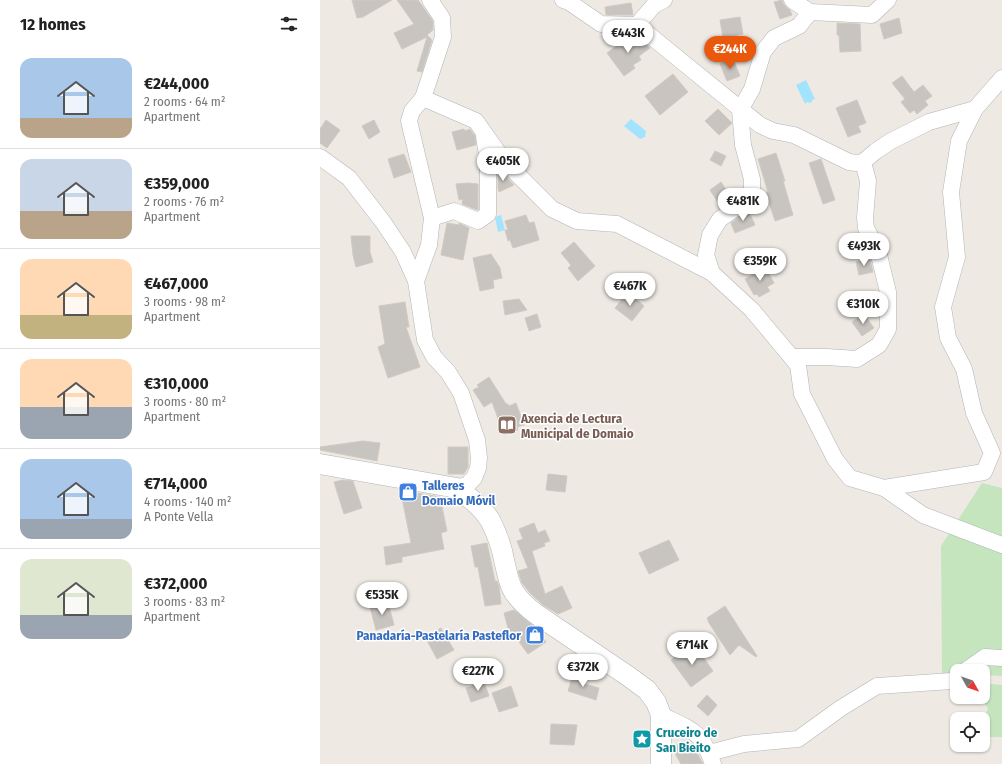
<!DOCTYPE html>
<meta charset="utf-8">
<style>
body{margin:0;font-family:"Fira Sans Condensed",sans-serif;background:#f2f2f2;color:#222;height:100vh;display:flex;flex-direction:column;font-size:15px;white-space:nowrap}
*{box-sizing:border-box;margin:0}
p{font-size:13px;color:#767676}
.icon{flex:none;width:22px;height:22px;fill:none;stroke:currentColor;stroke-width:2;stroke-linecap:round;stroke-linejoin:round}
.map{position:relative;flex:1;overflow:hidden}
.sheet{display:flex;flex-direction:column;background:#fff;width:320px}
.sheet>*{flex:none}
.needle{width:26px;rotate:130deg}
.tools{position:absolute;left:630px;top:664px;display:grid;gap:8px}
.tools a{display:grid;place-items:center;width:40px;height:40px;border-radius:8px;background:#fff;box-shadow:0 1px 3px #0004;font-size:20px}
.price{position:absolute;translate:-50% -34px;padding:0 9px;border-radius:14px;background:#fff;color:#222;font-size:13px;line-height:26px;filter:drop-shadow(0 1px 2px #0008)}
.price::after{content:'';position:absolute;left:50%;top:24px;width:12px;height:9px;margin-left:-6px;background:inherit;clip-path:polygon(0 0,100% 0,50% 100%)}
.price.selected{background:#ea580c;color:#fff}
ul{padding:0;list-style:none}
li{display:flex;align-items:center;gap:12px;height:100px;padding:0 20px}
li+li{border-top:1px solid #e0e0e0}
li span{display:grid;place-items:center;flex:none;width:112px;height:80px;border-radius:12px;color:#555}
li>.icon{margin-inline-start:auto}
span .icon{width:48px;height:48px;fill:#fffc;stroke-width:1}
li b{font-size:17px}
h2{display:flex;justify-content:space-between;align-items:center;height:48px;padding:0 20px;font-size:17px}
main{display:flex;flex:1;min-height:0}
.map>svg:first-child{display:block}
</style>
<main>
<section class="sheet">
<h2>12 homes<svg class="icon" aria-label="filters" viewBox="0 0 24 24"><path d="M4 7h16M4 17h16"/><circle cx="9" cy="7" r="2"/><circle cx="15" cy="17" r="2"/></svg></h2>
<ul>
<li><span style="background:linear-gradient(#a9c7e8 75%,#b9a48a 0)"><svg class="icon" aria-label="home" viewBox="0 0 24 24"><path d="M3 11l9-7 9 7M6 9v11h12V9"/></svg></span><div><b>€244,000</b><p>2 rooms · 64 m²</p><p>Apartment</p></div></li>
<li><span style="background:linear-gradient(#c9d6e8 65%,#b9a48a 0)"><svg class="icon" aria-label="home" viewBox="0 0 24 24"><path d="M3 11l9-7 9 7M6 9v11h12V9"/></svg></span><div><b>€359,000</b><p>2 rooms · 76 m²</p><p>Apartment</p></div></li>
<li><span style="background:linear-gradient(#ffd9b3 70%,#c2b280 0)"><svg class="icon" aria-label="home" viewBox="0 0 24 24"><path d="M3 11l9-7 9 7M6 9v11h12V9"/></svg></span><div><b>€467,000</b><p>3 rooms · 98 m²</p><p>Apartment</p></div></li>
<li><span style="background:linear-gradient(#ffd9b3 60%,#9aa5b1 0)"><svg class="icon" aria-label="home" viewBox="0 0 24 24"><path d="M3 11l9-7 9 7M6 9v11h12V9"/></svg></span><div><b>€310,000</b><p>3 rooms · 80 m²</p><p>Apartment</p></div></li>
<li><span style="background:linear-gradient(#a9c7e8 75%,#9aa5b1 0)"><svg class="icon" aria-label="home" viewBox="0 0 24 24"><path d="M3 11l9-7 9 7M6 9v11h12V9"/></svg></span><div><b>€714,000</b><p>4 rooms · 140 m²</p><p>A Ponte Vella</p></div></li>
<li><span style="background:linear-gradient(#dfe7d0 70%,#9aa5b1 0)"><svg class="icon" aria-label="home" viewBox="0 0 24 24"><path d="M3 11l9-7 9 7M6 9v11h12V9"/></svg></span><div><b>€372,000</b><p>3 rooms · 83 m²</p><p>Apartment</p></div></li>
</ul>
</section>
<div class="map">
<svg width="682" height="764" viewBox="0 0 682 764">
<rect width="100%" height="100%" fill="#eee9e3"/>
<g fill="#c5e5bf">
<polygon points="662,483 682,488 682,676 663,675 663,671 637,671 637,674 622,673 621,546"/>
<polygon points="663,683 682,685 682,737 663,737 663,721 668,708 659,697 663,697"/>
</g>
<g fill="#a2e4fe">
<polygon points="486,80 495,99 492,100 492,102 490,103 487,102 485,104 476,85"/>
<polygon points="311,119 326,131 325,137 320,139 304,126"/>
<polygon points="181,215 185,230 178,232 175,217"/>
</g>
<g fill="#c8c4bf" stroke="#d2cac1">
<polygon points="32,0 72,0 43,17 37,18"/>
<polygon points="77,0 98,0 113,21 113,30 107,35 112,40 102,72 97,71 107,37 82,49 74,33 94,24"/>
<polygon points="462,0 464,5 470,10 472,15 460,19 454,2"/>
<polygon points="311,3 313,15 286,15 285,7"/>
<polygon points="420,17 423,34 403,38 400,20"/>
<polygon points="579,18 582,33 564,39 560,24"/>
<polygon points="517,23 540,24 541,51 520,52 519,35 517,35"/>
<polygon points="313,34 330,48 319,56 321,60 313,65 315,68 304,76 287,53"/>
<polygon points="413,59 420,76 407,81 400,64"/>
<polygon points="353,74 368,92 340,115 325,96"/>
<polygon points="582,76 594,92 603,85 612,96 605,101 608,105 597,114 594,110 590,113 581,102 585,99 572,83"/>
<polygon points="537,100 546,123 538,126 541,132 528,137 516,108"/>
<polygon points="398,109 412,123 399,135 385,121"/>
<polygon points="6,120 20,130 7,148 0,143 0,129"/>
<polygon points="54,120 60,132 49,139 42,126"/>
<polygon points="144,129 145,131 150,129 155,136 156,145 137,150 132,132"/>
<polygon points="395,151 406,156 401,166 390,160"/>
<polygon points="456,153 465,181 463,181 473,215 455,221 446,193 448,192 438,159"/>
<polygon points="84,154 91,172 74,178 68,159"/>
<polygon points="501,159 515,200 503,204 489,163"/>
<polygon points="179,169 194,185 179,192 178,188 178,170"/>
<polygon points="401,182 412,199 401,207 390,190"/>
<polygon points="148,183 158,184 158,209 157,210 142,204 143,199 139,200 136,184"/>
<polygon points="428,210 435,225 415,233 411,223"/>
<polygon points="206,215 209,223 214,222 219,240 193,248 190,240 188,241 185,230 188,230 185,221"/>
<polygon points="127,223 139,225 139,223 149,228 143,260 121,255"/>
<polygon points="31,236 50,236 50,252 53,262 36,267 33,255"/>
<polygon points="254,242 275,266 258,281 248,268 251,265 241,253"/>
<polygon points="171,254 180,268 182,278 173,280 174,288 160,291 153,258"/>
<polygon points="550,259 553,272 539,275 536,262"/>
<polygon points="445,267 454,283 447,287 450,291 439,297 437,294 434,295 425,279"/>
<polygon points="308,292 324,306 312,321 295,308"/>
<polygon points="199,299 207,310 185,315 183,301"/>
<polygon points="85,302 89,327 86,327 100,367 68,378 58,347 65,344 59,306"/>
<polygon points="217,314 221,327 209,331 205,318"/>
<polygon points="544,314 554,328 542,336 532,322"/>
<polygon points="169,377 186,404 188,404 189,406 196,403 204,425 197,427 198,430 184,435 172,402 164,407 153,390 159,387 157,385"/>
<polygon points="43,441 60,443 57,461 0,450 0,447"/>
<polygon points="128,447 148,447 148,467 144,474 128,474"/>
<polygon points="228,474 247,476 245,492 226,490"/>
<polygon points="23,480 33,481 42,508 24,514 14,482"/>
<polygon points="91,492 120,497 127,531 121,533 124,549 82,557 82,562 66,565 64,547 91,543 81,493"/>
<polygon points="214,523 218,533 225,530 230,541 224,543 225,546 212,551 225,594 242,586 252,608 238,614 223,605 210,593 202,583 198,571 208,568 197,541 203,539 199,529"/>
<polygon points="349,540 359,560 329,574 319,553"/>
<polygon points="167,543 175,581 177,581 179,586 181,604 165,606 158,567 155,567 151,546"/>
<polygon points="68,602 74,625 56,630 50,607"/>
<polygon points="405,606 437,656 436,657 419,645 410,655 389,623 387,618"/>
<polygon points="194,610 216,628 226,642 208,654 191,631 189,632 184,613"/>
<polygon points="121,628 134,650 117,659 105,637"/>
<polygon points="368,647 371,651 376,647 393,671 371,687 351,660"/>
<polygon points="253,675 263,678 262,683 279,688 276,700 248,691"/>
<polygon points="164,682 169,696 151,702 146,688"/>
<polygon points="191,686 198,706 179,712 172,693"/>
<polygon points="387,695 397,705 388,716 377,706"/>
<polygon points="231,724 257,725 254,745 230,744"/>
<polygon points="363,742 368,751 374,747 383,764 361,764 352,748"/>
</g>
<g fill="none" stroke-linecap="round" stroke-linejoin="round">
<defs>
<g id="minor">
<polyline points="243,0 249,2 281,24 317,25 440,125 453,131 474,135 529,162 536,163 543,162 556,151 571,141 609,122 655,109 682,78"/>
<polyline points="472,0 490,12"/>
<polyline points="317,25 334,5 344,0"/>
<polyline points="103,98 123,37 122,18 110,0"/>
<polyline points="0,157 29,178 63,222 83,252 96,281 105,340 114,357 128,372 141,393 157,440 159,458 158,468 154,478 147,485 137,488"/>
<polyline points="112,218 134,211 158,221 168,214 168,162 164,136"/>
<polyline points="392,273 386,255 390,235 400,219 419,206 432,191 432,179 423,145 420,110 432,89 443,52 454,38 479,26 490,12 552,15 568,0"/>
<polyline points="96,281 109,245 112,218 89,121 92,111 103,98 156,121 184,161 232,209 257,221 297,224 392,273 432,310 478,365 482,394 515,459 530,478 564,488 664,472 672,453 654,413 644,369 628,338 623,307 637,257 631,192 639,141 655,109"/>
<polyline points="472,357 507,357 537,359 559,345 568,329 568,292 558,251 546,228 545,218 548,181 543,162"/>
<polyline points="564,488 603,515 682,545"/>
<polyline points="645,671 665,657 682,658"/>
<path d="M 341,715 C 372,730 381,730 393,764"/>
<polyline points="389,753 424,744 478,739 521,708 557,686 632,681 637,677"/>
</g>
<path id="tertiary" d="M 0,464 L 137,488 C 149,497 162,507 170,520 C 176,532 182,547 184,560 C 187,571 188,583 194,592 C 200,601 208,608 216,614 L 308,676 L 327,690 L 336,702 L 341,715 L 341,764"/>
</defs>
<use href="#minor" stroke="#b0b4b8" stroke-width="17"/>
<use href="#tertiary" stroke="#b0b4b8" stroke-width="21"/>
<use href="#minor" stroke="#fff" stroke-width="16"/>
<use href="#tertiary" stroke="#fff" stroke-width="20"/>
</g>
<defs>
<symbol id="library-square" viewBox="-11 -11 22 22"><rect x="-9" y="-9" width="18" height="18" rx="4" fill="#8d6e63" stroke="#fff"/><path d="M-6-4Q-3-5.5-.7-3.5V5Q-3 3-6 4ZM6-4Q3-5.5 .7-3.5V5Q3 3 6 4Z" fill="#fff"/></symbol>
<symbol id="shop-square" viewBox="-11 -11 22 22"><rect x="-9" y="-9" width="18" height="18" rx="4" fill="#3f7fe0" stroke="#fff"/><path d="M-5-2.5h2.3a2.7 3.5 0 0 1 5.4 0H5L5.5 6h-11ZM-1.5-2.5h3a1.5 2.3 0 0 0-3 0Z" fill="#fff"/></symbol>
<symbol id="sight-square" viewBox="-11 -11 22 22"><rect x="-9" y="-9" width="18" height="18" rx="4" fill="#0f9aa8" stroke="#fff"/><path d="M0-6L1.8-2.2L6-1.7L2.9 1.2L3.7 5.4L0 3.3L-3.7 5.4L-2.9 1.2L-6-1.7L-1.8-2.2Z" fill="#fff"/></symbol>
</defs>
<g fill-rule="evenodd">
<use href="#library-square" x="176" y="414" width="22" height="22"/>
<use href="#shop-square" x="77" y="481" width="22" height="22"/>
<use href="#shop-square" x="204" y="624" width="22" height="22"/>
<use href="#sight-square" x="311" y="728" width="22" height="22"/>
</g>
<g text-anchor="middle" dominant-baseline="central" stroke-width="3" stroke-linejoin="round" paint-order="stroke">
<g font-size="13" font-weight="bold" fill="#785e54" stroke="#fff" text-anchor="start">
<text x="201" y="418">Axencia de Lectura<tspan x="201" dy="15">Municipal de Domaio</tspan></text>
</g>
<g font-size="13" font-weight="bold" fill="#366cbe" stroke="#fff" text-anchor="start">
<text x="102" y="485">Talleres<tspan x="102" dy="15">Domaio Móvil</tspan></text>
<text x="201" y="635" text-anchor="end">Panadaría-Pastelaría Pasteflor</text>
</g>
<g font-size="13" font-weight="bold" fill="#0d838f" stroke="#fff" text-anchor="start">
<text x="336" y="732">Cruceiro de<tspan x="336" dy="15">San Bieito</tspan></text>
</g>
</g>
</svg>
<div class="tools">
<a><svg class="needle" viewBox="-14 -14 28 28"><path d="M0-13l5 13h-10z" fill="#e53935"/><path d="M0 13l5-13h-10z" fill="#767676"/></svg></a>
<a><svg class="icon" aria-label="locate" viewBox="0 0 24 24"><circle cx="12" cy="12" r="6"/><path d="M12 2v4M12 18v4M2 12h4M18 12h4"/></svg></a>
</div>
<b class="price" style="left:308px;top:54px">€443K</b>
<b class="price selected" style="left:410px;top:70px">€244K</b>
<b class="price" style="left:183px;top:182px">€405K</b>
<b class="price" style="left:423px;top:222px">€481K</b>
<b class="price" style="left:544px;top:267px">€493K</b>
<b class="price" style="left:440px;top:282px">€359K</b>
<b class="price" style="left:310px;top:307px">€467K</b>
<b class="price" style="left:543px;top:325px">€310K</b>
<b class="price" style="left:62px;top:616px">€535K</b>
<b class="price" style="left:372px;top:666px">€714K</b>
<b class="price" style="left:263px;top:688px">€372K</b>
<b class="price" style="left:158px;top:692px">€227K</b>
</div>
</main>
